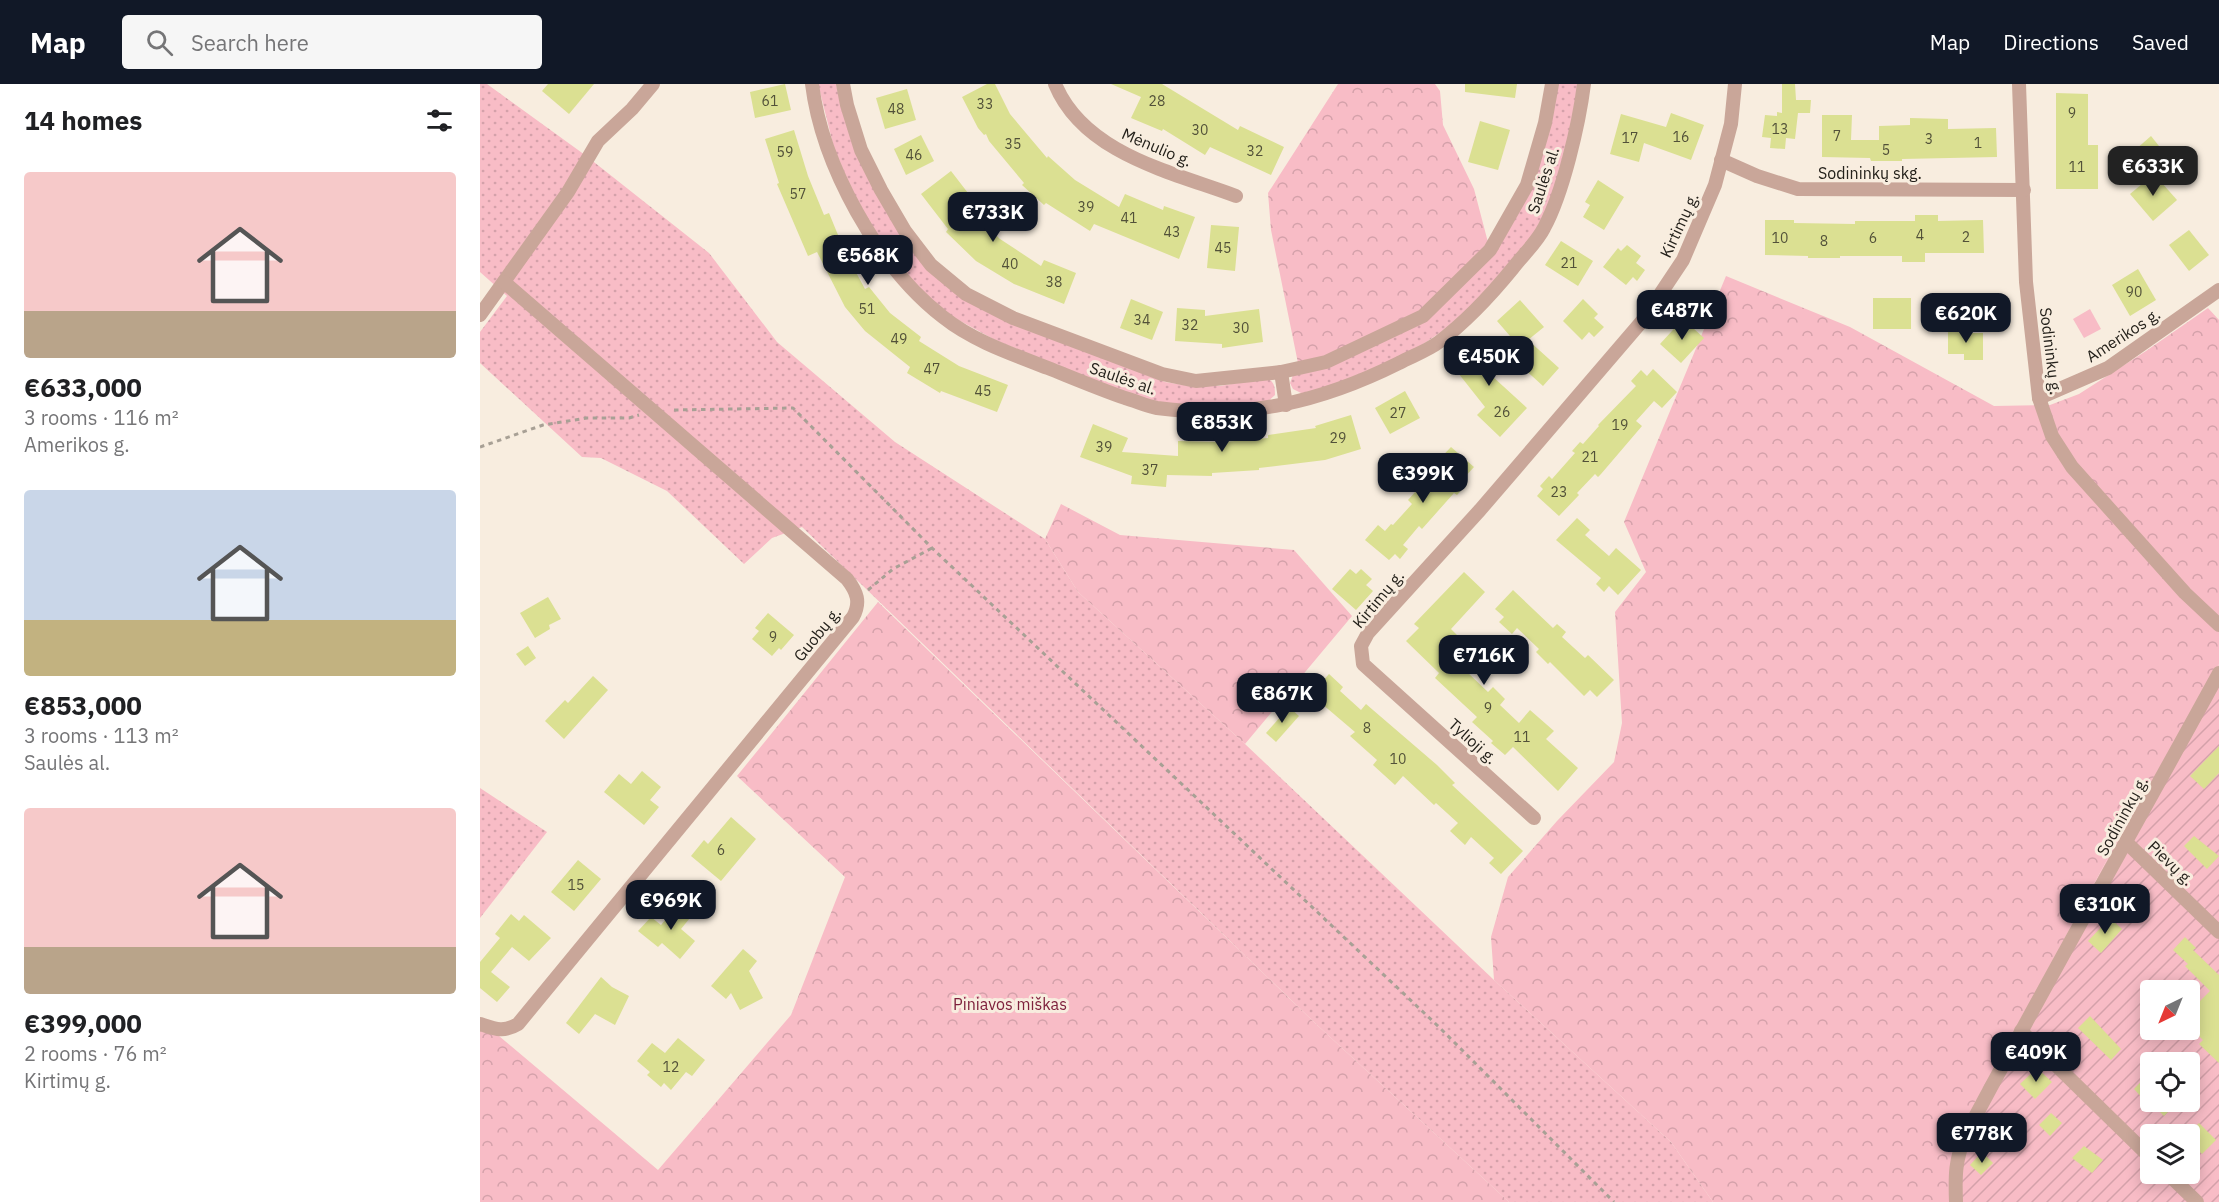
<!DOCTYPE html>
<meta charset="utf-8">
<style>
body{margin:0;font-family:"IBM Plex Sans",sans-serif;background:#f6f6f6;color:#202124;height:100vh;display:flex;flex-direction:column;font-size:22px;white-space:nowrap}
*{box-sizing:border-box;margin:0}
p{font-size:20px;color:#757577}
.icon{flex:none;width:33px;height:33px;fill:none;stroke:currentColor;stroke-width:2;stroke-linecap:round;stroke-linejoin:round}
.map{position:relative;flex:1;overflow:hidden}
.details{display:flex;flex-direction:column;background:#fff;width:480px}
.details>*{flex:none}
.needle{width:39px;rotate:223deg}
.tools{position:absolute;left:1660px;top:896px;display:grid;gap:12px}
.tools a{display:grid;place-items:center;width:60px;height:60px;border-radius:6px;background:#fff;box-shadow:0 3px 15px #0003;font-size:30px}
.price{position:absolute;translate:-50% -51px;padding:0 14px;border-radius:12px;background:#111827;color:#fff;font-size:20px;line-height:39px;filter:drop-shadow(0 2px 3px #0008)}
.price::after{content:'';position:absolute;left:50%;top:36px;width:18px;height:14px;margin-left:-9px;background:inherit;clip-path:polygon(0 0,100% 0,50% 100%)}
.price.selected{background:#222;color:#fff}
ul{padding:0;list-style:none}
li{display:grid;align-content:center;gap:12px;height:318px;padding:0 24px}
li span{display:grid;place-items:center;height:186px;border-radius:6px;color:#555}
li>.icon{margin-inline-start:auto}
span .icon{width:108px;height:108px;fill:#fffc;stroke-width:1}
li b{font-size:26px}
h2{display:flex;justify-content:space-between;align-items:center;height:72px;padding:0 24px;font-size:26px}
header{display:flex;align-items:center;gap:36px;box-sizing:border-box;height:84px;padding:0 30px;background:#111827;color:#fff}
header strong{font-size:28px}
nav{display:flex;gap:33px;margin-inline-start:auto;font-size:21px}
.search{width:420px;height:54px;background:#f6f6f6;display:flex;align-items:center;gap:15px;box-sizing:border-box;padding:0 21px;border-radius:6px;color:#757577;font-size:22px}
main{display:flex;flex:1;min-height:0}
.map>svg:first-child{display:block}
</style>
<header>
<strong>Map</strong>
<div class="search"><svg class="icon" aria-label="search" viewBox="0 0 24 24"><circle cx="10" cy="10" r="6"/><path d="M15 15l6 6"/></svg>Search here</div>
<nav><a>Map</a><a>Directions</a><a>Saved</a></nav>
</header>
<main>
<section class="details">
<h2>14 homes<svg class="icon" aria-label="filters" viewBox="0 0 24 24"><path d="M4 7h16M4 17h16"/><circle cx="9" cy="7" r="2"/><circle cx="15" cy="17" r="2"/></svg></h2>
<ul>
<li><span style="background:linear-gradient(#f6c9c9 75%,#b9a48a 0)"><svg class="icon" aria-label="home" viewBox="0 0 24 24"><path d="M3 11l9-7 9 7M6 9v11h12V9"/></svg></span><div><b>€633,000</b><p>3 rooms · 116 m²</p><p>Amerikos g.</p></div></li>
<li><span style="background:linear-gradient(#c9d6e8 70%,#c2b280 0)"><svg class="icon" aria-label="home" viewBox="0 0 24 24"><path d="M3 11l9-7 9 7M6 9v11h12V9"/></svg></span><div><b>€853,000</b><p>3 rooms · 113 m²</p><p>Saulės al.</p></div></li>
<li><span style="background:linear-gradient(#f6c9c9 75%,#b9a48a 0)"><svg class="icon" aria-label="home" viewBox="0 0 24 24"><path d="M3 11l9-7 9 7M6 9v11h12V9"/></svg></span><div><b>€399,000</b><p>2 rooms · 76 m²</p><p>Kirtimų g.</p></div></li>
</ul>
</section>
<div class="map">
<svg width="1739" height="1118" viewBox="0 0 1739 1118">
<defs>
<pattern id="grass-dots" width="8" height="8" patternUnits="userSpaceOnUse" patternTransform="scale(1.5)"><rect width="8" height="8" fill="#f8bcc6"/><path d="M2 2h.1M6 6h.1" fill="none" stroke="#d4a1aa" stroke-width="1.8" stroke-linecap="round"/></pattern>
<pattern id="forest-crowns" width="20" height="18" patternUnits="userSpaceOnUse" patternTransform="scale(1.5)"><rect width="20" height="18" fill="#f8bcc6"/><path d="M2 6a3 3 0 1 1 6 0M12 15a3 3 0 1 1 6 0" fill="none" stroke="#d4a1aa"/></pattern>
<pattern id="garden-furrows" width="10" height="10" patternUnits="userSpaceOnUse" patternTransform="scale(1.5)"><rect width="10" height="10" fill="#f8bcc6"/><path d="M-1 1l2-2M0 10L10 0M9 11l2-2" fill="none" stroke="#d4a1aa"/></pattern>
</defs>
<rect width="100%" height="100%" fill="#f8eddf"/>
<g fill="url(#grass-dots)">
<polygon points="0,0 7,0 105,71 229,169 297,258 415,358 565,455 598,508 765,660 1014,896 1191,1058 1233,1118 1029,1118 836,940 322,443 292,454 264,480 187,407 121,374 102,373 0,279 0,248 27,212 0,188"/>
<path d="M 338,0 L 356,0 L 361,21 L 449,185 L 637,279 L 685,298 L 710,302 L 740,302 L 786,294 C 794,297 795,302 795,311 L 787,318 L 722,323 L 675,319 L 612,296 L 515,256 L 462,227 L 419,184 L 376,117 L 354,64 Z"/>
<path d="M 1075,0 L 1100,0 C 1093,36 1086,72 1074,107 C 1041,194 965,256 882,293 C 864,301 844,305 825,311 L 813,305 L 810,299 L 813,291 L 1011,170 L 1050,102 Z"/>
<polygon points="0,704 67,748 0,834"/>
</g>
<g fill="url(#forest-crowns)">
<polygon points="858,0 955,0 960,7 963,41 994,105 1010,166 943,232 819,284 791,146 788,109"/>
<polygon points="1246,192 1370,243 1514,322 1570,321 1599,310 1666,267 1728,224 1739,236 1739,580 1629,772 1531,954 1470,1118 1233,1118 1191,1058 1014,896 1011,853 1028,793 1077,737 1134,678 1142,639 1135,528 1166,488 1144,438"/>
<polygon points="581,420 640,451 814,466 872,532 765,660 598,508 565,455"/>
<polygon points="398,518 836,940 1029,1118 0,1118 0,936 178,1086 311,931 365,793 257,692"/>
</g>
<path fill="url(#garden-furrows)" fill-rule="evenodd" d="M 1739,580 L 1739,1118 L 1470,1118 L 1471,1068 L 1477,1049 L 1531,954 L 1629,772 ZM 1671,906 L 1710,906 L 1710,945 L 1671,945 ZM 1671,978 L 1710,978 L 1710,1017 L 1671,1017 ZM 1671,1050 L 1710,1050 L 1710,1089 L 1671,1089 Z"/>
<polygon fill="#f8bcc6" points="1610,225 1621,245 1604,254 1593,235"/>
<g fill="#dbe092">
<polygon points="68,0 114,0 89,30 62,7"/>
<polygon points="305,0 311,26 275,34 270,8"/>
<polygon points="507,0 515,0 530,30 567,74 568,72 595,96 639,123 645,110 683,126 684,122 715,133 699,175 614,140 610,147 566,119 564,121 542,101 544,99 509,57 506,50 504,51 498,44 482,13"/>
<polygon points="631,0 682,0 758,46 760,42 804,63 791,91 730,63 725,71 683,45 682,47 651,34 661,13"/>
<polygon points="985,0 1037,0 1035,14 985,8"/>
<polygon points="1302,0 1315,0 1316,16 1331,16 1330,29 1318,29 1315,55 1306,54 1305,65 1290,64 1291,54 1282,53 1285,31 1297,32 1297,28 1302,29"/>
<polygon points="427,5 436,36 405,45 396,14"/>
<polygon points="1576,9 1608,10 1608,61 1618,61 1618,105 1576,105"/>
<polygon points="1191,29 1224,41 1211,76 1164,59 1159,78 1130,70 1141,30 1186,43"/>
<polygon points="1342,31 1372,31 1371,56 1399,56 1399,42 1430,41 1430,34 1468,35 1468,45 1516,44 1517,73 1422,75 1422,77 1391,77 1390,74 1342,73"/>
<polygon points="1000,37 1030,46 1018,86 988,78"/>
<polygon points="314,46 328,92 344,131 349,129 365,168 385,205 389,203 410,229 441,253 439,257 479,282 528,301 517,328 461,307 460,309 427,289 430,283 385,247 365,223 337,168 328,172 297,100 299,99 285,55"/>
<polygon points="441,51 454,77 426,91 414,65"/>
<polygon points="1671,52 1683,67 1659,87 1647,73"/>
<polygon points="471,87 488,109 485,111 511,137 506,142 520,155 561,182 564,176 596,189 584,220 534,200 496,177 466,148 468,145 441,110"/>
<polygon points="1674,90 1697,116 1673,137 1650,110"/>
<polygon points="1118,96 1144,113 1124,146 1103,133 1110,121 1105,118"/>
<polygon points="1435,131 1458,131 1458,137 1503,136 1504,169 1445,169 1445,178 1422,178 1422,172 1360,172 1360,174 1328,174 1328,172 1285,171 1285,136 1314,136 1314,139 1375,140 1375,137 1435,137"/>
<polygon points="731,141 759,143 755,187 727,184"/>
<polygon points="1709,146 1729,171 1709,187 1689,161"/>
<polygon points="1081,157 1113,177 1098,202 1065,181"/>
<polygon points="1147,161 1161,172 1156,179 1165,186 1157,197 1153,193 1146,201 1123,183 1138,164 1141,167"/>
<polygon points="1658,185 1676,216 1650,232 1632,201"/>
<rect x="1393" y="214" width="38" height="31"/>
<polygon points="651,215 683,228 672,256 640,244"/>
<polygon points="1103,215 1118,230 1114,234 1124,243 1114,253 1109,248 1102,256 1083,237"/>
<polygon points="1040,216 1064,243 1048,256 1079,284 1063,302 1042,283 1050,275 1017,237"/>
<polygon points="697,224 725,226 725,232 779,225 783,258 742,264 742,260 695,257"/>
<polygon points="1203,235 1224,254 1201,279 1180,260"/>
<polygon points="1468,244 1483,244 1484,249 1503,249 1503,276 1484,276 1484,270 1468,270"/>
<polygon points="1003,254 1025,281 1012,292 1047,324 1020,353 997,331 1005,323 971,280"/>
<polygon points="1173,285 1197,308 1182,324 1174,317 1156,337 1162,342 1121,390 1118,393 1115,390 1097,409 1099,411 1079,432 1057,412 1063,405 1060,402 1069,392 1072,395 1095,369 1092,367 1100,358 1103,360 1119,342 1118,341 1156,302 1151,297 1161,286 1167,292"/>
<polygon points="925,307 940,334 910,350 895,324"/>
<polygon points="871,331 881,365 845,376 779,384 779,386 732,389 732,392 687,391 686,403 651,400 652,392 600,373 613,340 648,354 642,368 698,372 698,357 744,358 788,354 788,351 836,344 835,342"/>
<polygon points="971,363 994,383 982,396 987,400 977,411 974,409 942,445 939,442 923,461 928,465 920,475 915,470 909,476 885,456 898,441 905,447 911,440 913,441 932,420 928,416 952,389 949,386"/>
<polygon points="1097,434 1110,446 1105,451 1129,472 1136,464 1161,486 1138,511 1129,502 1124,508 1116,500 1121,494 1076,456"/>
<polygon points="870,485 876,490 881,485 892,495 886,501 893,507 876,526 852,505"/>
<polygon points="984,488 1005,508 971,545 978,552 968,563 990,583 986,587 1008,608 1013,603 1025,615 1020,621 1039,639 1050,626 1074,647 1066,655 1098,684 1078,707 1033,663 1025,671 1011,659 1013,657 992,638 997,633 955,594 959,589 926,557 939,544 934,540"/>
<polygon points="1033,506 1073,544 1077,540 1086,548 1082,553 1105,574 1108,571 1134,596 1117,613 1110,606 1104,612 1070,578 1068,580 1056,568 1059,565 1037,544 1032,550 1019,538 1024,533 1015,525"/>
<polygon points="68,513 81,535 69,541 70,545 55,554 40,529"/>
<polygon points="288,529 314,551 301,566 299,564 292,572 272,555 279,547 275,544"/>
<polygon points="48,562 56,574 45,582 36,570"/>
<polygon points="849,590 863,603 860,607 881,626 886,620 957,681 975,699 972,701 1043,767 1021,790 1009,779 1014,774 991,753 985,761 970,747 978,739 956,719 954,721 923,692 915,701 893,681 897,676 870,652 875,648 828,608 840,596 842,598"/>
<polygon points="113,592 128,606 84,655 65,637 85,616 88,619"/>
<polygon points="809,623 819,632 796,658 786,649"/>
<polygon points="1739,662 1739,689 1724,705 1710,692"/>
<polygon points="162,687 181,703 170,716 179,723 164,741 124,708 139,690 151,700"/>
<polygon points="251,733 276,755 241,797 211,772 224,756 228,760"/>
<polygon points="1714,752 1739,772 1727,785 1704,762"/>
<polygon points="98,776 121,795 94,827 71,808"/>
<polygon points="200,818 214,829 201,845 215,857 200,875 182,859 178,863 158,847 171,833 181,841"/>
<polygon points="31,830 39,837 44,831 71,854 49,877 32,863 11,888 30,903 17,918 0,904 0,878 20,854 15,850"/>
<polygon points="1630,834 1642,845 1621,869 1608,857"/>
<polygon points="1705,853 1716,864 1713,866 1739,891 1739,979 1719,960 1723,956 1710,943 1710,927 1730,907 1705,882 1708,880 1693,866"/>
<polygon points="263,865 277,877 269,887 283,914 260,926 251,909 246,915 231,902"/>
<polygon points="121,893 132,903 149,912 135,941 115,930 99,950 86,939"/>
<polygon points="1610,932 1641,965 1631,976 1598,944"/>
<polygon points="198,954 225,976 212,992 206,988 191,1006 184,999 181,1003 167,991 170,988 157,977 172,959 185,969"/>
<polygon points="1557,984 1572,998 1555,1015 1540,1000"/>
<polygon points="1671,987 1671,1009 1664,1016 1654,1005"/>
<polygon points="1669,1017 1699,1017 1684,1032"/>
<polygon points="1571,1029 1582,1039 1570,1052 1559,1041"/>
<polygon points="1526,1032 1539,1045 1526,1058 1513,1046"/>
<polygon points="1719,1039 1736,1056 1722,1070 1710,1058 1710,1048"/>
<polygon points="1604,1062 1623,1076 1612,1089 1592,1074"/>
<polygon points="1502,1068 1513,1079 1501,1091 1490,1081"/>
</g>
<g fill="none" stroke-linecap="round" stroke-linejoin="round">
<g stroke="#a8a095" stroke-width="3" stroke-dasharray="4.5 4.5" stroke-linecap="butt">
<polyline points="194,326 313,324 452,464 959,943 1134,1118"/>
<polyline points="0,363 63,341 107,334 149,334 159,331"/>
<polyline points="388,506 413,485 452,464"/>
</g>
<g stroke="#c9a699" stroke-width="14">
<path d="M 332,0 C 342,81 398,183 463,233 C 493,257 532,270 568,284 C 593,294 619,305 645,314 C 656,317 666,322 677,324 C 765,336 841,318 919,279 C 932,272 947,267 959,258 C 987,237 1011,211 1033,184 C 1043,171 1057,158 1064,144 C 1083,109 1099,40 1104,0"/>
<polyline points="363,0 367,21 381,66 401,106 425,147 451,181 486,210 533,234 682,290 716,297 801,288 846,278 943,232 1010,166 1047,101 1065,39 1072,0"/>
<path d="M 575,0 C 604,70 692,88 756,112"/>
<polyline points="1539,0 1546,198 1559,314 1572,352 1592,383 1705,509 1739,541"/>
<polyline points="1241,76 1277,92 1318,105 1544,106"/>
<polyline points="0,231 88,108 118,57 152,25 173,0"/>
<polyline points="801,288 806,321"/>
<polyline points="1559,314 1628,284 1739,206"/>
<polyline points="1054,734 883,580 881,562 888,549 1000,426 1163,236 1203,176 1235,101 1251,40 1255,0"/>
<polyline points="1647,759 1739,848"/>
<path d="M 0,940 C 15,945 23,949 38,940 L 373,533 C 381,518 377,508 367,495 L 24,198"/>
<polyline points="1541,947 1671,1074"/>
<polyline points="1687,1089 1717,1118"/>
<path d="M 1476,1118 C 1475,1091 1475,1076 1486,1050 C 1568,895 1655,743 1739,589"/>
</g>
</g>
<g text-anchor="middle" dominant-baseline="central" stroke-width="6" stroke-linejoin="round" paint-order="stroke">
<g font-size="14" fill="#525139">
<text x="290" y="17">61</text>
<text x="677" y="17">28</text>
<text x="505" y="20">33</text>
<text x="416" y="25">48</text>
<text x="1592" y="29">9</text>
<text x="1300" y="45">13</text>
<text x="720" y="46">30</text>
<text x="1357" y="52">7</text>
<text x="1201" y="53">16</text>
<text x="1150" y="54">17</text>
<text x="1449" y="55">3</text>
<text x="1498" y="59">1</text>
<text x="533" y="60">35</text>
<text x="1406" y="66">5</text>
<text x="775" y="67">32</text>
<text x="305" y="68">59</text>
<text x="434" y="71">46</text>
<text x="1597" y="83">11</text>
<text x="318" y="110">57</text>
<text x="606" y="123">39</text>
<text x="649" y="134">41</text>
<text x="692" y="148">43</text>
<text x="1440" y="151">4</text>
<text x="1486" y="153">2</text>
<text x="1300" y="154">10</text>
<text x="1393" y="154">6</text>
<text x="1344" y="157">8</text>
<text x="743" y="164">45</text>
<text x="1089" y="179">21</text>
<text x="530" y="180">40</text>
<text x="574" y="198">38</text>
<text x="1654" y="208">90</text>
<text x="387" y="225">51</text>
<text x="662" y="236">34</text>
<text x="710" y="241">32</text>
<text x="761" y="244">30</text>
<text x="419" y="255">49</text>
<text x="452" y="285">47</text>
<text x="503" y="307">45</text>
<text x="1022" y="328">26</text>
<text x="918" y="329">27</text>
<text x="1140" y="341">19</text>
<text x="858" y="354">29</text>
<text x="624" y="363">39</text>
<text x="1110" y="373">21</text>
<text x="670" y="386">37</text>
<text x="1079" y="408">23</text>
<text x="293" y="553">9</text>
<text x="1008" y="624">9</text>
<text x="887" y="644">8</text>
<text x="1042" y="653">11</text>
<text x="918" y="675">10</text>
<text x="241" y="766">6</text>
<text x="96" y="801">15</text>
<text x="191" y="983">12</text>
</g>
<g font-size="16" fill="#24211b" stroke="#f8eddf">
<text transform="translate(677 63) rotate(23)">Mėnulio g.</text>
<text x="1390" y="89">Sodininkų skg.</text>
<text transform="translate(1063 96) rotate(-72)">Saulės al.</text>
<text transform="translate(1199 141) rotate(-65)">Kirtimų g.</text>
<text transform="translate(1643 251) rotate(-33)">Amerikos g.</text>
<text transform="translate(1571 267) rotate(83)">Sodininkų g.</text>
<text transform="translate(643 294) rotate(19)">Saulės al.</text>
<text transform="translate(898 515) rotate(-50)">Kirtimų g.</text>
<text transform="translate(337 550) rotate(-51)">Guobų g.</text>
<text transform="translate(993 657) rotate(42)">Tylioji g.</text>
<text transform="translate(1642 732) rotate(-61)">Sodininkų g.</text>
<text transform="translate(1691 779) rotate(44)">Pievų g.</text>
</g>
<g font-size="16" fill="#7e203c" stroke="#f8eddf">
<text x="530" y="920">Piniavos miškas</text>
</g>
</g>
</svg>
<div class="tools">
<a><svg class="needle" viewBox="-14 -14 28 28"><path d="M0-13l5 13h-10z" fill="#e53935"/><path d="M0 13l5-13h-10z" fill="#757577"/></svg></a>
<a><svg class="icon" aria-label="locate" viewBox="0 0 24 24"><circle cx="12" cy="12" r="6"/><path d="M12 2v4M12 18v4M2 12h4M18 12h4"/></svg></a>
<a><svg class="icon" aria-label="layers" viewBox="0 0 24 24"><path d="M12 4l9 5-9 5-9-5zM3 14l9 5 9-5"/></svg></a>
</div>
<b class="price selected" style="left:1673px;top:113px">€633K</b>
<b class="price" style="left:513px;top:159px">€733K</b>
<b class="price" style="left:388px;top:202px">€568K</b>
<b class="price" style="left:1202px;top:257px">€487K</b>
<b class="price" style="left:1486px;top:260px">€620K</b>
<b class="price" style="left:1009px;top:303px">€450K</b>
<b class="price" style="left:742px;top:369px">€853K</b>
<b class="price" style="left:943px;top:420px">€399K</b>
<b class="price" style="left:1004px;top:602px">€716K</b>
<b class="price" style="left:802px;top:640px">€867K</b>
<b class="price" style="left:191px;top:847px">€969K</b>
<b class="price" style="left:1625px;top:851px">€310K</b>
<b class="price" style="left:1556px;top:999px">€409K</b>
<b class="price" style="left:1502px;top:1080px">€778K</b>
</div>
</main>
